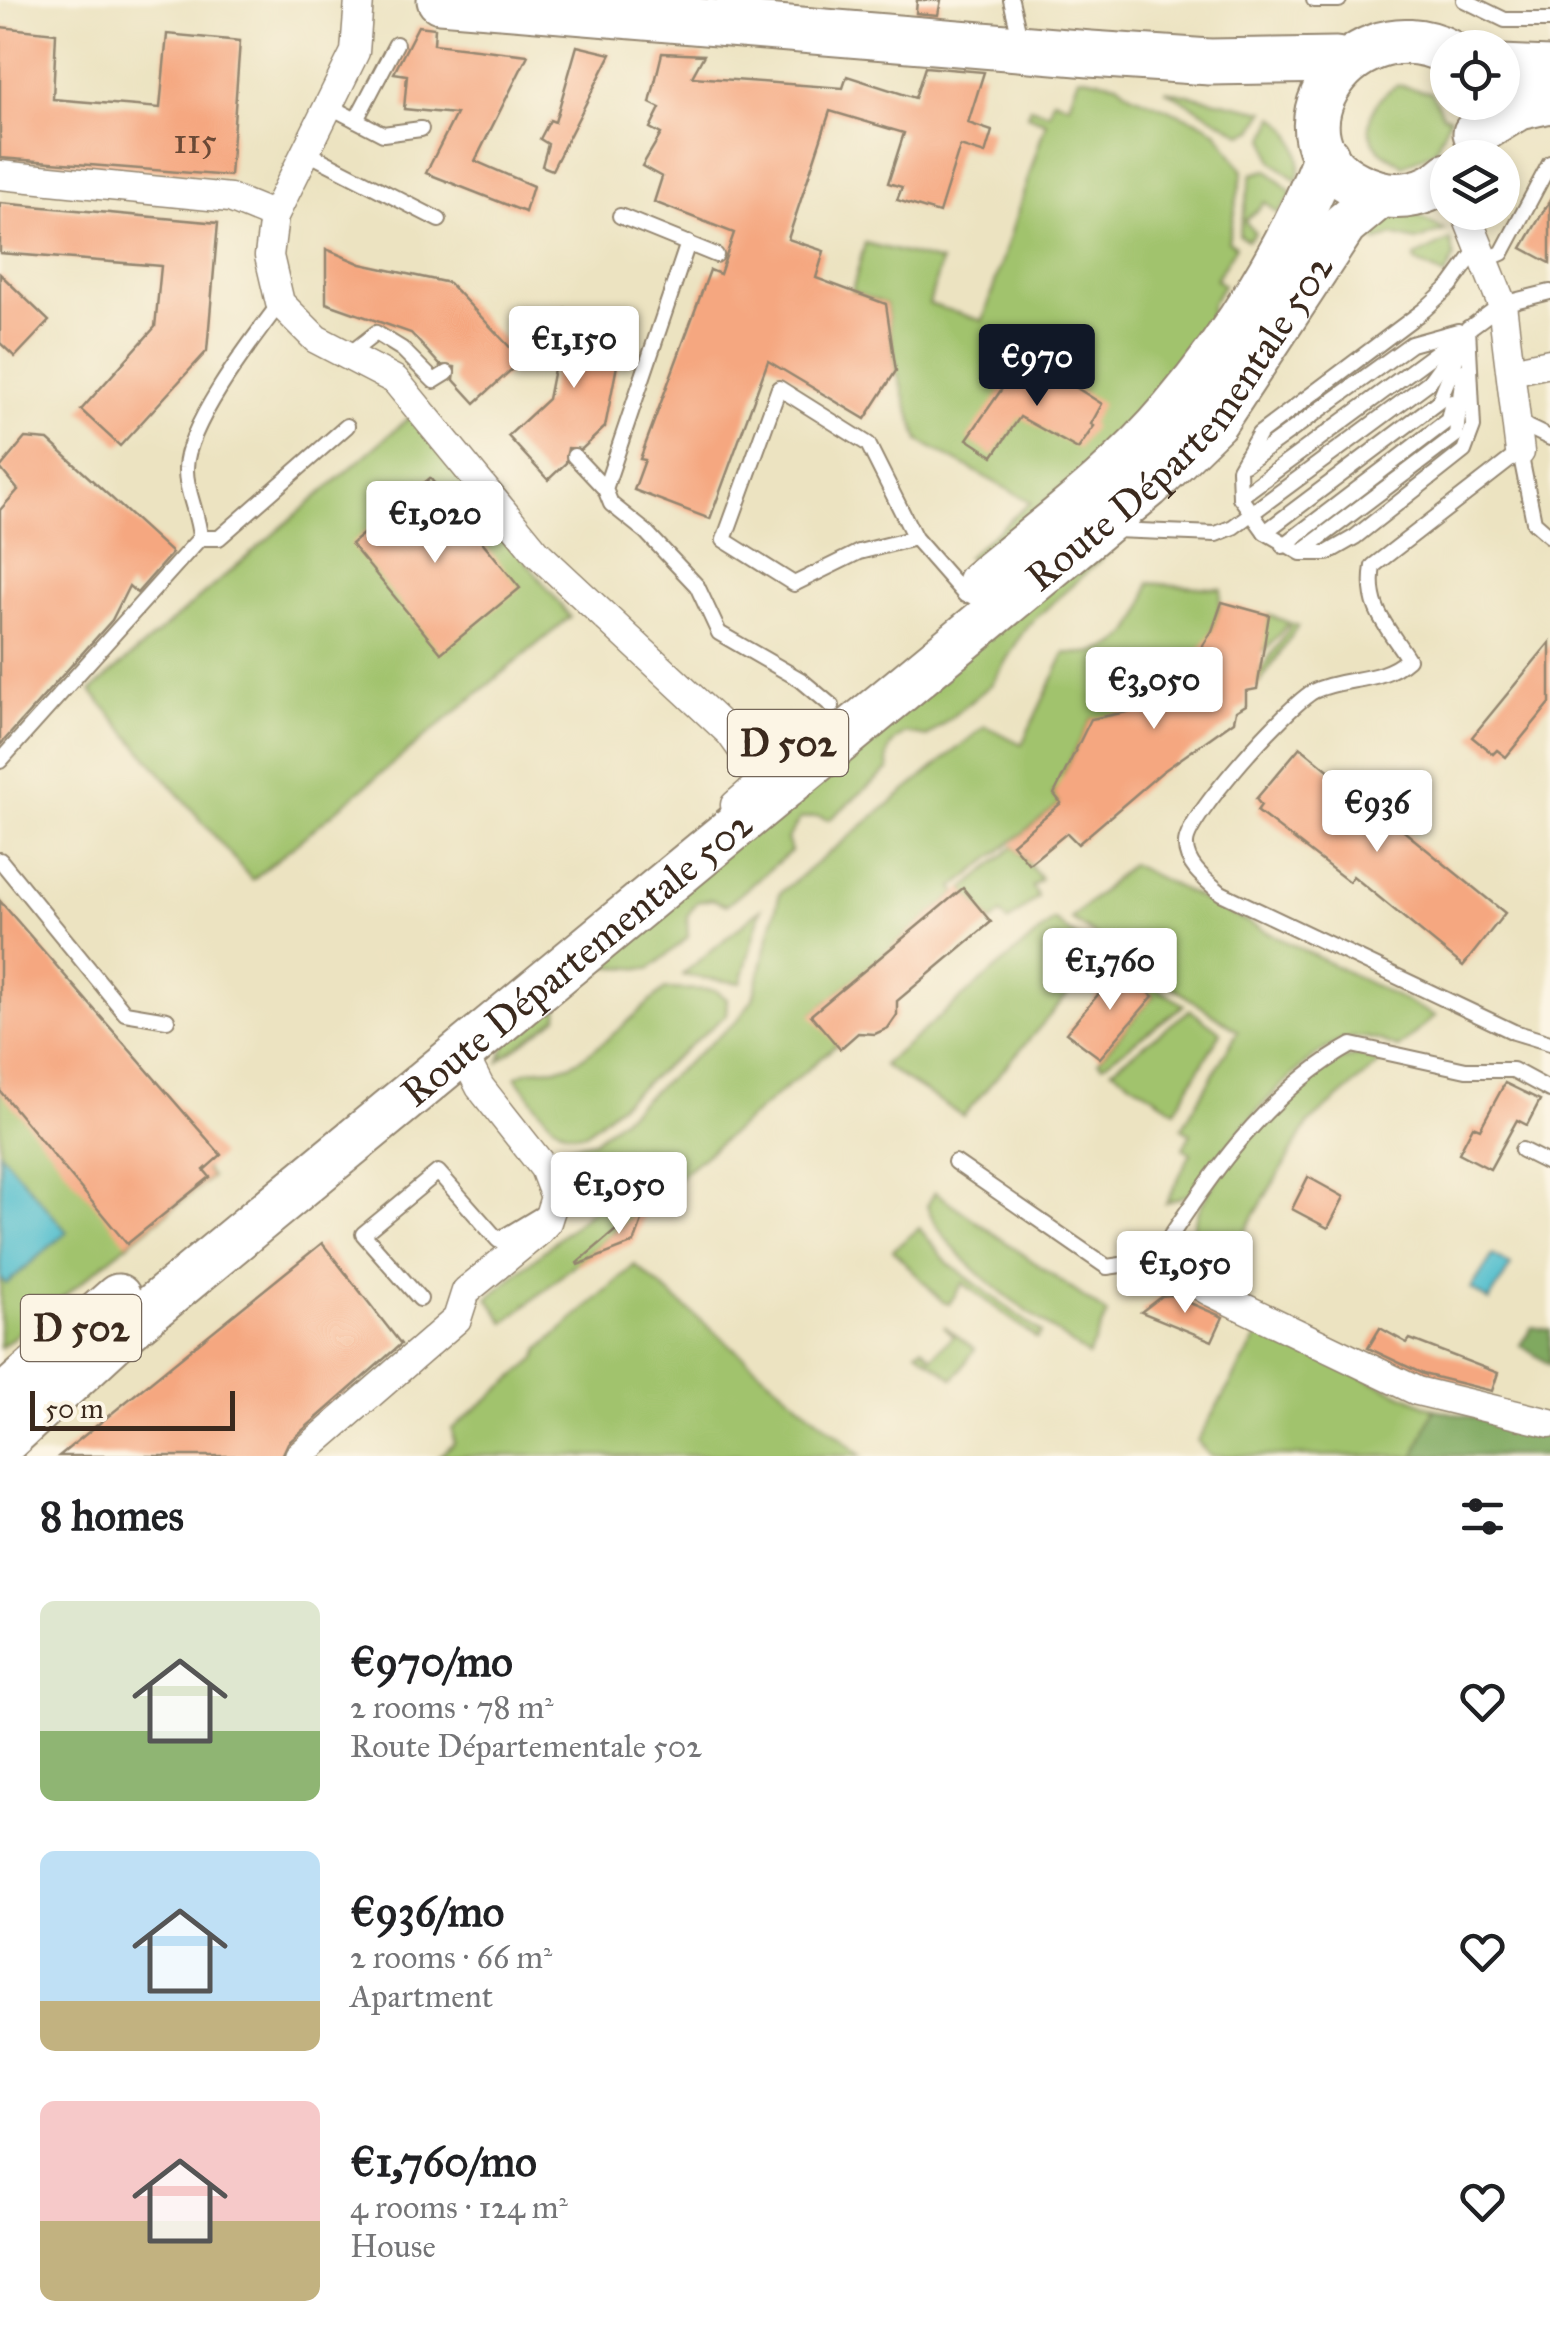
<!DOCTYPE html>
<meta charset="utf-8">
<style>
body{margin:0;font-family:"IM FELL Great Primer",serif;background:#f2f2f2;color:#202124;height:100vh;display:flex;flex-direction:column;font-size:38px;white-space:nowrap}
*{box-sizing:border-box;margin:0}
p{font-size:32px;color:#757577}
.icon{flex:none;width:55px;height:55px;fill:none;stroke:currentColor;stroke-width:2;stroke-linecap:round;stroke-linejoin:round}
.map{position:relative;height:1456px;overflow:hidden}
.panel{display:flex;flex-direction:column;background:#fff;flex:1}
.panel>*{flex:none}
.buttons{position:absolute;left:1430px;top:30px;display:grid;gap:20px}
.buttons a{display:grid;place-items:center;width:90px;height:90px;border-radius:50%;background:#fff;box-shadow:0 5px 15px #0003;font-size:50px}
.scale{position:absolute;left:30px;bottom:25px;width:205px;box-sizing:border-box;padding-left:10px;border:5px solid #3b2a1e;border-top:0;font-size:28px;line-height:35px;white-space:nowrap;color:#3b2a1e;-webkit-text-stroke:8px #fcf5e5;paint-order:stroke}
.price{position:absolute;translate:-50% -85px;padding:0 22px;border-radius:10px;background:#fff;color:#222;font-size:32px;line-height:65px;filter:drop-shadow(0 2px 5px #0008)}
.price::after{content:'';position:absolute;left:50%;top:60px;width:30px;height:22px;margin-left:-15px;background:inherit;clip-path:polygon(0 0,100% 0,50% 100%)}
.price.selected{background:#111827;color:#fff}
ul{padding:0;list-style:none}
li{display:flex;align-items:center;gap:30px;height:250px;padding:0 40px}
li span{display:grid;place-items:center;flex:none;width:280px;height:200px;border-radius:15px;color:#555}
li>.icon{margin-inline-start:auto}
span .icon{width:120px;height:120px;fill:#fffc;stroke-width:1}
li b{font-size:42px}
h2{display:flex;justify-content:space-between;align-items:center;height:120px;padding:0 40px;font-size:42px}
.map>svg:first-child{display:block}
</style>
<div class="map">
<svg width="1550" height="1456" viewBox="0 0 1550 1456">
<rect width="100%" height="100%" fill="#fcf5e5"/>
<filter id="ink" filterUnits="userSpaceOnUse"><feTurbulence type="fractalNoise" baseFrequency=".01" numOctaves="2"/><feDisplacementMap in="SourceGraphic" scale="20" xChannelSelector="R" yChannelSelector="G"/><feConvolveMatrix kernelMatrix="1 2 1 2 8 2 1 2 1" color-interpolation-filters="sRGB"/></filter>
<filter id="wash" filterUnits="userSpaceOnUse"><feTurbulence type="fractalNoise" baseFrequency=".0048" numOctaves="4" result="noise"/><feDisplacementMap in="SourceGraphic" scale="40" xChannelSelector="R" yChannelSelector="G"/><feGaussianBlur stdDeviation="2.25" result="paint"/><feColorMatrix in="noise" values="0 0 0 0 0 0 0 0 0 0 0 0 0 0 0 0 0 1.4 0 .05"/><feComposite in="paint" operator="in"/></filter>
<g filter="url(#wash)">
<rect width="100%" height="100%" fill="#ece3c1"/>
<g fill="#a1c36d" stroke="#6e7646" stroke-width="2.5">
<polygon points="1079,76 1117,83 1130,94 1205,124 1217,132 1243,171 1228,241 1236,246 1216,279 1223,285 1212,303 1208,333 1138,424 975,561 967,557 1031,502 919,441 897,373 886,304 852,291 865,243 941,262 929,304 983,321 1046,122 1027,115 1030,107 1049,113 1053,99 1069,105"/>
<path d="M 1397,85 L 1431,92 L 1443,115 L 1450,117 L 1435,150 L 1403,166 C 1396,158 1384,156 1377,147 C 1359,124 1376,97 1397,85 Z"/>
<polygon points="1165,90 1265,111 1254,130 1243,134"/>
<path d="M 1275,117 C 1296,130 1304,158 1297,181 L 1272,161 L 1266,138 Z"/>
<polygon points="1267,170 1293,194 1278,214 1265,202 1245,221 1255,233 1248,240 1239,235 1252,174"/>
<polygon points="1406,210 1445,230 1416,241 1392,235 1377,242 1356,227"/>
<polygon points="1450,240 1454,257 1445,276 1415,262 1415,257"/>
<polygon points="411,416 570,617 252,880 91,691"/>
<path d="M 1121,541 L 1026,627 L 992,684 L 927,737 L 906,733 C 890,742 885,751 889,769 L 829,820 L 818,816 L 800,819 L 787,839 L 791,851 L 727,905 L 712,899 L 697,902 L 687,916 L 688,937 L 650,969 L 596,966 L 559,995 L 558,1017 L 499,1061 L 516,1022 L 1083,552 Z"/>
<path d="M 1149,583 L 1221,589 C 1219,660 1158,712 1091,719 L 1063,775 L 1068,779 L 1053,793 L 1061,803 L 953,888 L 957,893 L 812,1015 L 983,922 L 505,1323 L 488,1298 L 597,1206 L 554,1155 L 562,1148 L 594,1141 L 738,1020 L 753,999 L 780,893 L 985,726 L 1022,744 L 1065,653 C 1119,657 1140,633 1149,583 Z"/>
<polygon points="1269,615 1298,626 1260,683 1252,684 1290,627 1287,625 1265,651 1260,649"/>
<polygon points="1014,846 1041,879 1032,887 1038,897 1008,922 1001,914 991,922 964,889"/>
<path d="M 1131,864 L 1435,1016 L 1398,1048 C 1383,1042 1369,1035 1352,1038 C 1302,1046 1221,1154 1190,1194 L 1166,1203 L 1191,1153 L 1183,1148 L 1191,1134 L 1182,1128 L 1238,1031 L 1071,919 Z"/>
<polygon points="0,901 211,1177 0,1348"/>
<polygon points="761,909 741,983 681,975 682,975"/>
<polygon points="1054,920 1101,956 963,1116 883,1065"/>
<polygon points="1132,973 1184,1005 1103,1065 1098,1061 1153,996"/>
<path d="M 665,989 L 715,990 L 727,999 L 726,1015 L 586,1133 C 553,1140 535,1101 516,1077 C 535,1063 557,1074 577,1061 C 608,1042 636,1013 665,989 Z"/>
<polygon points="1190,1010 1221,1032 1175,1110 1112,1069"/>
<path d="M 1359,1055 L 1381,1062 L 1308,1124 L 1217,1279 C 1210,1270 1196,1258 1193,1248 C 1179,1200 1287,1095 1323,1069 C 1334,1061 1346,1058 1359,1055 Z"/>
<path d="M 935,1192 L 1107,1314 L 1088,1356 C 1037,1316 950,1266 927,1206 Z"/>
<polygon points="919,1228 948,1263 1041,1333 1037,1339 963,1283 949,1304 943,1302 893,1250"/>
<polygon points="635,1265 859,1454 862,1456 439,1456 454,1443 452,1429 536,1359 540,1349"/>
<polygon points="944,1326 975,1349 954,1379 917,1351 922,1347 932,1357 953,1336"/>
<polygon points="1261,1331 1434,1409 1415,1456 1210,1456 1197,1441"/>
</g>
<g fill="#80a960" stroke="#5e6a3f" stroke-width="2.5">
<polygon points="1532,1327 1550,1330 1550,1365 1520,1345"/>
<polygon points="1434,1409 1550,1434 1550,1456 1415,1456"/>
</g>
<g fill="#54bfce" stroke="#487476" stroke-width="2.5">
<polygon points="0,1152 67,1232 6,1284 0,1278"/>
<polygon points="1493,1255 1511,1266 1489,1301 1471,1289"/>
</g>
<g id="blocks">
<g fill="#f5a780">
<polygon points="917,0 941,0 938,15 916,13"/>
<polygon points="418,26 435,28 434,44 528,55 475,161 533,186 525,212 426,173 456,114 404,109 407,75 394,73"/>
<polygon points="0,27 56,33 53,99 160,108 167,34 240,41 230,176 0,158"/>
<polygon points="577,46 611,54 552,170 542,166 548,144 540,139 550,120 555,122"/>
<polygon points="662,53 704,55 692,77 843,88 847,76 915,98 925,67 984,72 968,123 992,131 985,154 960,146 939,213 897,200 902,187 888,183 904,133 830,111 788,239 824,251 816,278 886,304 896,371 865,419 768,361 710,519 634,490 645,460 640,459 710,270 720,274 734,233 654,202 662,177 642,166 661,134 650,128 660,108 650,103"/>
<polygon points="1550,200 1550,263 1522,248"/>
<polygon points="0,203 218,223 207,351 120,446 81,410 155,327 161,266 0,253"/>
<polygon points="326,249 361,264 449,283 522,360 475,403 454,380 455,367 440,365 411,333 326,303"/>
<polygon points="0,274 49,321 15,357 0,343"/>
<polygon points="566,308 597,315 627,314 605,427 582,449 568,448 566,463 548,480 508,436 548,399"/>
<polygon points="1022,360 1037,370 1042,366 1102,404 1091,424 1094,426 1078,449 1020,417 993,456 967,439"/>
<polygon points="25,438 48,440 172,553 137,593 129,586 112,620 0,745 0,510 18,490 0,468"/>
<polygon points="430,478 520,588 441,653 351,544"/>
<polygon points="1222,602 1269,615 1257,689 1246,691 1246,705 1236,711 1234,721 1162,772 1078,844 1067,833 1029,864 1012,844 1061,803 1054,794 1091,719 1132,711 1182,679 1212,631"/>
<polygon points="1550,642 1550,703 1506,757 1497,750 1493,754 1472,737"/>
<polygon points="1300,747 1505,913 1463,966 1353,876 1349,882 1257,811 1261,805 1256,799"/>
<polygon points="963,888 991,922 897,1001 897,1015 888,1028 875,1034 858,1033 840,1049 811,1015"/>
<polygon points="0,901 221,1155 204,1170 210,1177 127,1244 0,1091"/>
<polygon points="1121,967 1153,996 1100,1058 1066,1033"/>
<polygon points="1505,1083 1540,1100 1527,1125 1517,1120 1490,1169 1459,1153 1473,1126 1480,1129"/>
<polygon points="1308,1177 1344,1197 1328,1228 1292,1209"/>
<polygon points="649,1202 634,1243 578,1265 577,1263"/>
<polygon points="322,1243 401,1344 288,1443 282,1456 59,1456"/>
<polygon points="1236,1255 1248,1261 1237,1285 1222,1278"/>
<polygon points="1171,1295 1223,1317 1212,1341 1141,1312 1162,1296"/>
<polygon points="1380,1328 1407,1343 1410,1339 1498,1373 1492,1391 1423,1374 1368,1348"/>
</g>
</g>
</g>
<g filter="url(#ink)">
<use href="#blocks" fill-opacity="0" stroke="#948670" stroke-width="2.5"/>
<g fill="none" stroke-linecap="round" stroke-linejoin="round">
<defs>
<g id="service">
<polyline points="1011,0 1021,43"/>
<polyline points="1314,0 1339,0"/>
<polyline points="1464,0 1505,20 1550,20"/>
<polyline points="329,106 383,134 421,129"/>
<polyline points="356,120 396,44"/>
<polyline points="306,152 439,220"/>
<polyline points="620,216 716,255"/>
<polyline points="1483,261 1502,253 1550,163"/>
<polyline points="1468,328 1473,427 1464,451 1355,537 1327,553 1301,553 1265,532 1240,497 1239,469 1259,434 1424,310 1451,285 1477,249"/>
<polyline points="348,355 376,333 402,349 434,381 447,373"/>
<polyline points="1517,422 1550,438"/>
<polyline points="574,456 605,489 611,504 646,532 697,586 719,633 801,680 832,706"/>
<polyline points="1245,464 1411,344 1458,331"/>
<polyline points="605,489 688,243"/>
<polyline points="1240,497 1502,304 1550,292"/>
<polyline points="1114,530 1216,534 1233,527 1429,382 1468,328"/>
<polyline points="1265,532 1439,401 1461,347"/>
<path d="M 1550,536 L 1534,522 L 1520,452 L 1373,566 C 1366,608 1387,626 1408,659 C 1380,684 1346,676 1314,691 C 1289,704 1186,818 1186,844 C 1185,865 1207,881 1221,893 L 1514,1032 L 1550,1043"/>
<polyline points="200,538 219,538 347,426"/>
<polyline points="915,538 859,552 794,584 724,540 779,388 868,444 915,538 965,595"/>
<polyline points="1283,546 1448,420 1452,402"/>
<polyline points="1301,552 1456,435 1463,371"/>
<path d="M 0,761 L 200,538 C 199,515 185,490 186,468 C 187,424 253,339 280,303"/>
<polyline points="0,860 125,1013 167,1020"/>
<polyline points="1522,1150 1550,1164"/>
<path d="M 955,1162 L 1107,1267 L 1155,1260 C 1207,1179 1266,1092 1352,1045 L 1466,1070 L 1513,1070 L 1550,1090"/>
<polyline points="420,1299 363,1234 438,1172 498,1240 548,1210"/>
</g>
<g id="minor">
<polyline points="359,0 355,52 274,216 269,256 280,303 316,339 395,380 537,553 730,733 756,769 759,784 735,805"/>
<polyline points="0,175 230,198 274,216"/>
<polyline points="1465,212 1502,304 1520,452"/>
<polyline points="1511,371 1550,363"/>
<polyline points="1155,1260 1211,1292 1417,1391 1550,1423"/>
<polyline points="299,1456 457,1319 466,1291 536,1234 547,1222 555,1197 544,1168 480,1087 461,1050"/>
</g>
<g id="primary">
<polyline points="440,0 1090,54 1210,62 1336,60"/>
<path d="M 1448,52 C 1345,0 1252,154 1375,192 C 1399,200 1429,194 1448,176"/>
<polyline points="1502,68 1550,70"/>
<polyline points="1476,133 1518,107 1550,100"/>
<path d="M 980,583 C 1045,529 1118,476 1173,410 C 1235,337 1292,245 1326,156"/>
<polyline points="0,1401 118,1297"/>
<path id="s1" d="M 0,1445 L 124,1331 L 1148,486 L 1215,421 L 1344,225 L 1381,194"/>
</g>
</defs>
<use href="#service" stroke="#948670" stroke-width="18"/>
<use href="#minor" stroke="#948670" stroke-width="31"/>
<use href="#primary" stroke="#948670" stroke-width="49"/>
<use href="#service" stroke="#fff" stroke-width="14"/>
<use href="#minor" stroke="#fff" stroke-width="28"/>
<use href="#primary" stroke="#fff" stroke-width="45"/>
</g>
</g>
<g text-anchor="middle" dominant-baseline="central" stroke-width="8" stroke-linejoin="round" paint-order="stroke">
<g font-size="35" fill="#6a4936">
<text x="195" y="141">115</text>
</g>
<g fill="#fcf5e5" stroke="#75675a" stroke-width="2.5">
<rect x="728" y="710" width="120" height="66" rx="8"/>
<rect x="21" y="1295" width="120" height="66" rx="8"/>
</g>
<g font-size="38" font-weight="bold" fill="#3b2a1e">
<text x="788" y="743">D 502</text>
<text x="81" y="1328">D 502</text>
</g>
<g font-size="40" fill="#3b2a1e" stroke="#fcf5e5">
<text stroke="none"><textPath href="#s1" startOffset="1565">Route Départementale 502</textPath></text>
<text stroke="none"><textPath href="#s1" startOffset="755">Route Départementale 502</textPath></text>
</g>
</g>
</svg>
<div class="buttons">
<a><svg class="icon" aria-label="locate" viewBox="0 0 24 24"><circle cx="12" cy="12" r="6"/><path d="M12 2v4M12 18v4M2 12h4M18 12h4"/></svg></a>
<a><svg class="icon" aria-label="layers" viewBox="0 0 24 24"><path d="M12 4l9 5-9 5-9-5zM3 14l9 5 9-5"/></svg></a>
</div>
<div class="scale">50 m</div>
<b class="price" style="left:574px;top:391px">€1,150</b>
<b class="price selected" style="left:1037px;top:409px">€970</b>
<b class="price" style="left:435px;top:566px">€1,020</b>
<b class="price" style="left:1154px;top:732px">€3,050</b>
<b class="price" style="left:1377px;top:855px">€936</b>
<b class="price" style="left:1110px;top:1013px">€1,760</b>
<b class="price" style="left:619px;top:1237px">€1,050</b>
<b class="price" style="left:1185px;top:1316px">€1,050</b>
</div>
<section class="panel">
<h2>8 homes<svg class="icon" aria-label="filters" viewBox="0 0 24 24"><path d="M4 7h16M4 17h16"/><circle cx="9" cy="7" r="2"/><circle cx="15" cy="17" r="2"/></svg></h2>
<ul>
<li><span style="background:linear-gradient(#dfe7d0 65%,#8fb573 0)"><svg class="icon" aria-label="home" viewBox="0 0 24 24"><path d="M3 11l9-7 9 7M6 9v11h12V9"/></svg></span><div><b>€970/mo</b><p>2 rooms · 78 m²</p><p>Route Départementale 502</p></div><svg class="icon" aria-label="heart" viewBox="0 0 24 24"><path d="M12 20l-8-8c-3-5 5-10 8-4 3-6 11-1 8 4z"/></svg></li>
<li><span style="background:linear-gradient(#bfe0f5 75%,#c2b280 0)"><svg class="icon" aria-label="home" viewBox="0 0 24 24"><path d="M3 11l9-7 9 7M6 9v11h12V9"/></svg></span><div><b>€936/mo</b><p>2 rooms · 66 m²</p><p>Apartment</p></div><svg class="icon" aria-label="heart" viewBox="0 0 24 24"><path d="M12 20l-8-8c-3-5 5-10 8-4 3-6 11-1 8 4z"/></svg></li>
<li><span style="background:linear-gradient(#f6c9c9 60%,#c2b280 0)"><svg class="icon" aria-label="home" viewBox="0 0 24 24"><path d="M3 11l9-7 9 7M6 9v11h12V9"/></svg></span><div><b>€1,760/mo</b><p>4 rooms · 124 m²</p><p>House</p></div><svg class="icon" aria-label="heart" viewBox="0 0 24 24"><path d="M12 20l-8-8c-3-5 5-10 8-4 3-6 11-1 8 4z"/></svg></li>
</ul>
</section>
